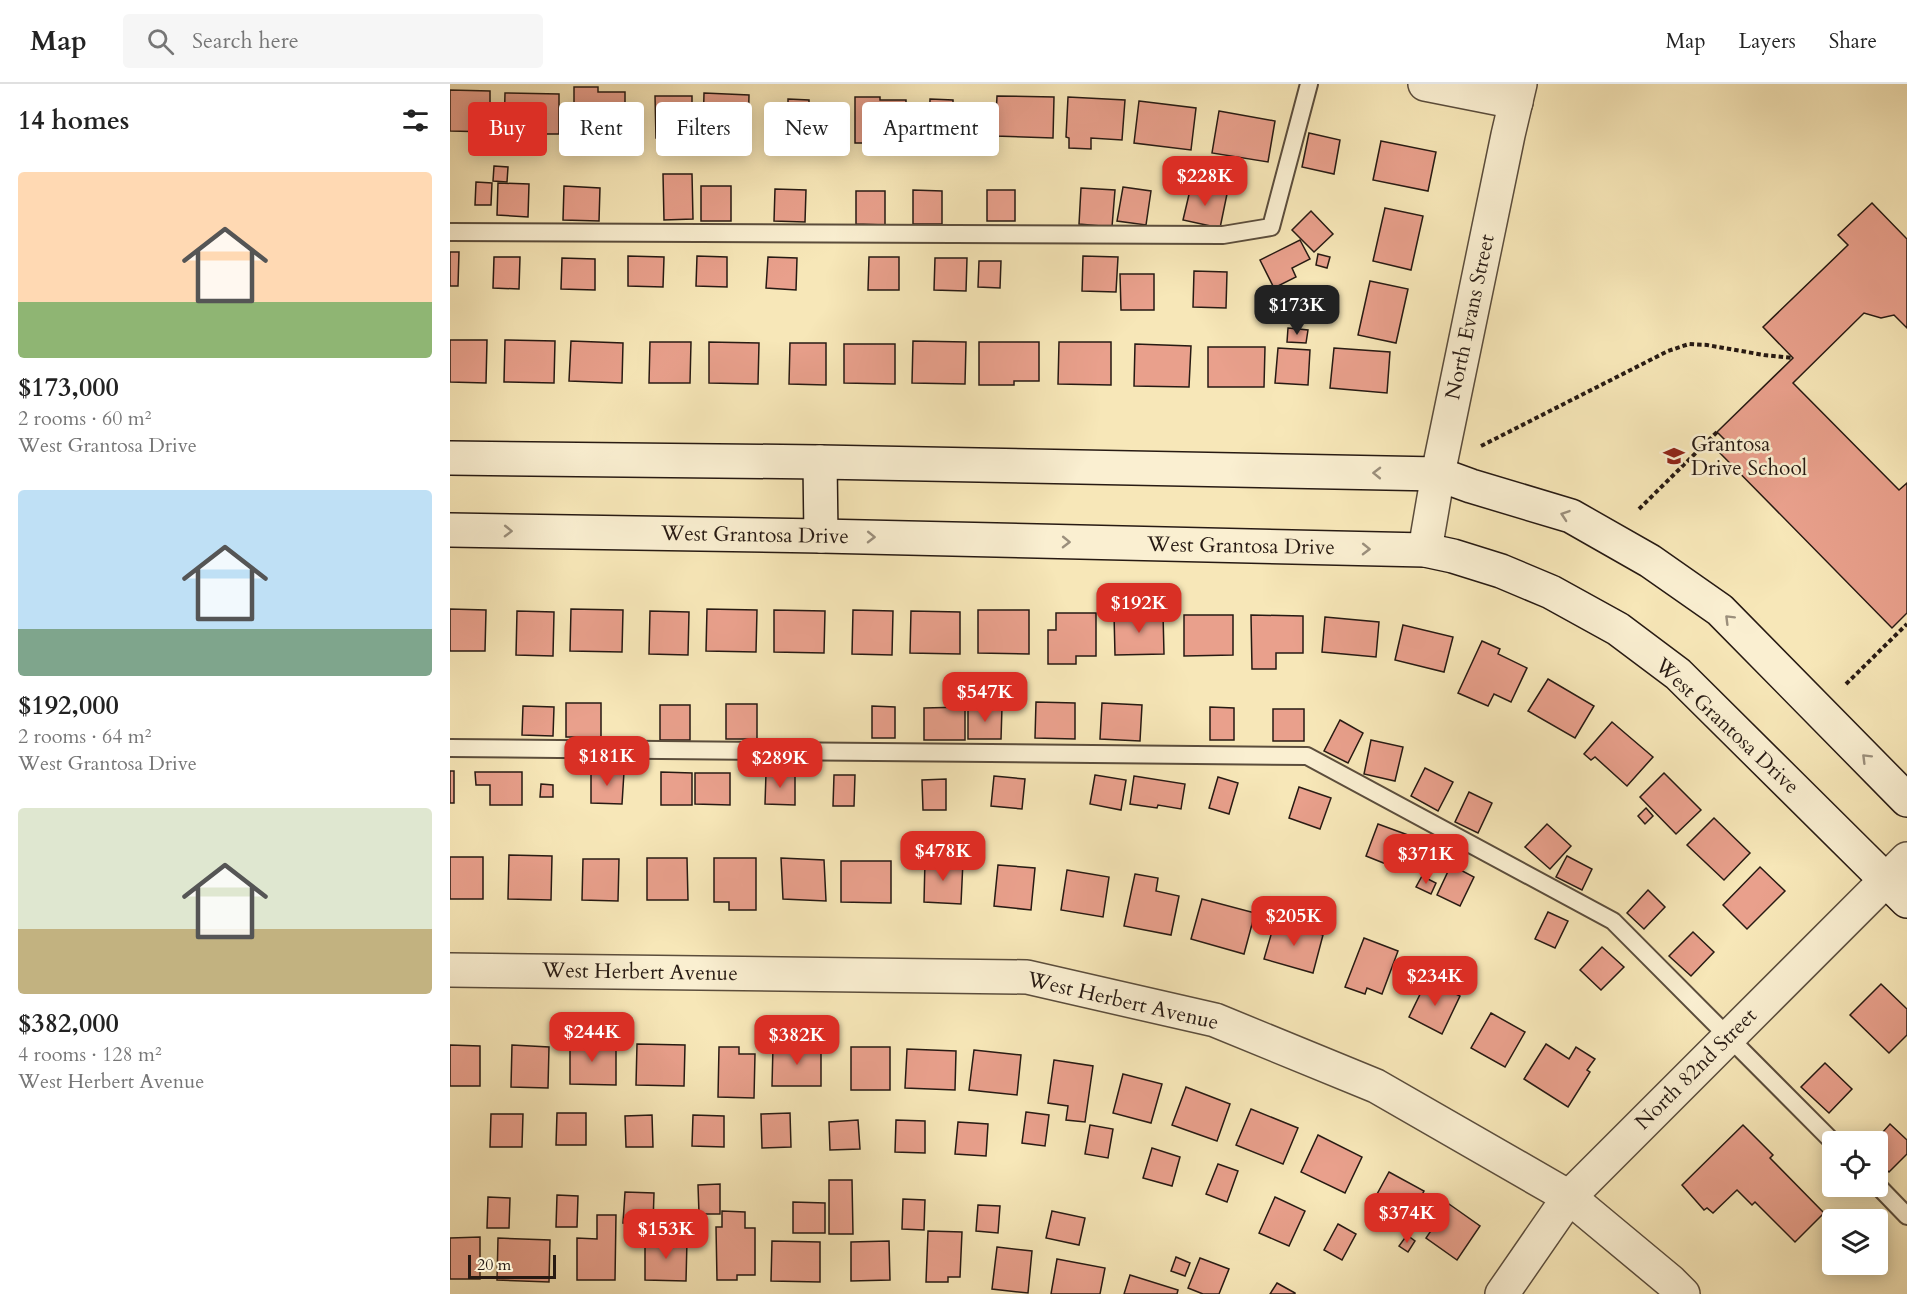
<!DOCTYPE html>
<meta charset="utf-8">
<style>
body{margin:0;font-family:Cardo,serif;background:#f6f6f6;color:#222;height:100vh;display:flex;flex-direction:column;font-size:22px;white-space:nowrap}
*{box-sizing:border-box;margin:0}
p{font-size:20px;color:#767676}
.icon{flex:none;width:33px;height:33px;fill:none;stroke:currentColor;stroke-width:2;stroke-linecap:round;stroke-linejoin:round}
.map{position:relative;flex:1;overflow:hidden}
.sheet{display:flex;flex-direction:column;background:#fff;width:450px}
.sheet>*{flex:none}
.guide{position:absolute;left:18px;top:18px;width:570px;height:54px;display:flex;gap:12px}
.buttons{position:absolute;left:1372px;top:1047px;display:grid;gap:12px}
.buttons a{display:grid;place-items:center;width:66px;height:66px;border-radius:6px;background:#fff;box-shadow:0 3px 15px #0003;font-size:30px}
.scale{position:absolute;left:18px;bottom:15px;width:88px;box-sizing:border-box;padding-left:6px;border:3px solid #271a13;border-top:0;font-size:16px;line-height:21px;white-space:nowrap;color:#271a13;-webkit-text-stroke:4px #faefd1;paint-order:stroke}
.price{position:absolute;translate:-50% -51px;padding:0 14px;border-radius:12px;background:#d93025;color:#fff;font-size:20px;line-height:39px;filter:drop-shadow(0 2px 3px #0008)}
.price::after{content:'';position:absolute;left:50%;top:36px;width:18px;height:14px;margin-left:-9px;background:inherit;clip-path:polygon(0 0,100% 0,50% 100%)}
.price.on{background:#222;color:#fff}
ul{padding:0;list-style:none}
li{display:grid;align-content:center;gap:12px;height:318px;padding:0 18px}
li span{display:grid;place-items:center;height:186px;border-radius:6px;color:#555}
li>.icon{margin-inline-start:auto}
span .icon{width:108px;height:108px;fill:#fffc;stroke-width:1}
li b{font-size:26px}
h2{display:flex;justify-content:space-between;align-items:center;height:72px;padding:0 18px;font-size:26px}
.pill{padding:0 21px;border-radius:6px;background:#fff;box-shadow:0 3px 15px #0003;font-size:21px;line-height:54px}
.pill.on{background:#d93025;color:#fff}
header{display:flex;align-items:center;gap:36px;box-sizing:border-box;height:84px;padding:0 30px;background:#fff;border-bottom:2px solid #e0e0e0}
header strong{font-size:28px}
nav{display:flex;gap:33px;margin-inline-start:auto;font-size:21px}
.search{width:420px;height:54px;background:#f6f6f6;display:flex;align-items:center;gap:15px;box-sizing:border-box;padding:0 21px;border-radius:6px;color:#767676;font-size:22px}
main{display:flex;flex:1;min-height:0}
.map>svg:first-child{display:block}
</style>
<header>
<strong>Map</strong>
<div class="search"><svg class="icon" aria-label="search" viewBox="0 0 24 24"><circle cx="10" cy="10" r="6"/><path d="M15 15l6 6"/></svg>Search here</div>
<nav><a>Map</a><a>Layers</a><a>Share</a></nav>
</header>
<main>
<section class="sheet">
<h2>14 homes<svg class="icon" aria-label="filters" viewBox="0 0 24 24"><path d="M4 7h16M4 17h16"/><circle cx="9" cy="7" r="2"/><circle cx="15" cy="17" r="2"/></svg></h2>
<ul>
<li><span style="background:linear-gradient(#ffd9b3 70%,#8fb573 0)"><svg class="icon" aria-label="home" viewBox="0 0 24 24"><path d="M3 11l9-7 9 7M6 9v11h12V9"/></svg></span><div><b>$173,000</b><p>2 rooms · 60 m²</p><p>West Grantosa Drive</p></div></li>
<li><span style="background:linear-gradient(#bfe0f5 75%,#7fa58c 0)"><svg class="icon" aria-label="home" viewBox="0 0 24 24"><path d="M3 11l9-7 9 7M6 9v11h12V9"/></svg></span><div><b>$192,000</b><p>2 rooms · 64 m²</p><p>West Grantosa Drive</p></div></li>
<li><span style="background:linear-gradient(#dfe7d0 65%,#c2b280 0)"><svg class="icon" aria-label="home" viewBox="0 0 24 24"><path d="M3 11l9-7 9 7M6 9v11h12V9"/></svg></span><div><b>$382,000</b><p>4 rooms · 128 m²</p><p>West Herbert Avenue</p></div></li>
</ul>
</section>
<div class="map">
<svg width="1457" height="1210" viewBox="0 0 1457 1210">
<rect width="100%" height="100%" fill="#f7e7b8"/>
<filter id="stains"><feTurbulence type="fractalNoise" baseFrequency=".00333" numOctaves="4"/><feColorMatrix values="0 0 0 0 .2 0 0 0 0 .09 0 0 0 0 .02 0 0 0 .5 -.17"/></filter>
<radialGradient id="worn" r=".72"><stop offset=".6" stop-color="#630" stop-opacity="0"/><stop offset="1" stop-color="#630" stop-opacity=".3"/></radialGradient>
<g fill="#e9a08c" stroke="#271a13" stroke-width="1.5">
<polygon points="124,3 148,3 148,8 175,8 175,67 148,67 147,51 124,51"/>
<polygon points="0,6 40,7 40,48 0,47"/>
<polygon points="55,9 109,10 109,50 54,50"/>
<polygon points="254,9 299,11 298,50 253,48"/>
<polygon points="205,12 242,12 242,53 206,54"/>
<polygon points="547,12 604,13 603,54 545,52"/>
<polygon points="405,13 430,13 430,16 456,16 456,59 405,59"/>
<polygon points="618,13 675,16 672,56 641,54 641,65 619,64 619,54 616,53"/>
<polygon points="338,15 359,16 359,20 388,20 387,60 338,60"/>
<polygon points="480,15 503,16 503,20 532,20 531,61 479,59"/>
<polygon points="689,17 746,24 741,66 684,59"/>
<polygon points="769,27 825,37 818,78 762,69"/>
<polygon points="859,49 890,56 884,90 852,83"/>
<polygon points="931,57 986,68 978,107 923,96"/>
<polygon points="44,82 58,83 57,98 43,97"/>
<polygon points="213,90 242,90 243,135 214,136"/>
<polygon points="26,98 42,99 41,121 25,121"/>
<polygon points="48,99 79,100 78,133 47,131"/>
<polygon points="114,102 150,104 149,137 113,136"/>
<rect x="251" y="102" width="30" height="35"/>
<polygon points="741,102 777,110 770,144 733,136"/>
<polygon points="673,103 701,107 696,141 667,137"/>
<polygon points="631,104 665,106 662,143 629,140"/>
<polygon points="325,105 356,106 355,138 324,137"/>
<polygon points="463,106 492,107 492,140 463,140"/>
<rect x="537" y="106" width="28" height="31"/>
<polygon points="406,107 435,107 435,141 406,140"/>
<polygon points="1422,119 1457,155 1457,244 1444,231 1431,234 1414,229 1343,299 1449,406 1457,399 1457,529 1442,544 1267,366 1276,357 1267,348 1343,274 1313,243 1398,161 1388,151"/>
<polygon points="935,124 973,132 961,186 923,177"/>
<polygon points="861,127 883,150 864,168 842,146"/>
<polygon points="850,156 860,175 842,184 846,193 824,204 810,176"/>
<polygon points="0,168 9,168 8,202 0,202"/>
<polygon points="868,170 880,173 877,184 866,181"/>
<polygon points="178,172 214,173 213,203 178,202"/>
<polygon points="247,172 277,173 277,203 246,202"/>
<polygon points="633,172 668,173 666,208 632,207"/>
<polygon points="44,173 70,173 69,205 43,204"/>
<polygon points="318,173 347,174 346,206 316,204"/>
<polygon points="419,173 449,173 449,206 418,206"/>
<polygon points="112,174 145,175 145,206 111,205"/>
<polygon points="485,174 517,174 516,207 484,206"/>
<polygon points="529,177 551,177 550,204 528,203"/>
<polygon points="744,187 777,188 776,224 743,223"/>
<polygon points="670,190 704,190 704,226 671,226"/>
<polygon points="920,197 958,205 946,259 908,251"/>
<polygon points="838,244 858,246 856,259 837,258"/>
<polygon points="0,256 37,256 36,299 0,298"/>
<polygon points="55,256 105,257 104,299 54,298"/>
<polygon points="121,257 173,259 172,299 119,297"/>
<polygon points="463,257 516,258 515,300 462,299"/>
<polygon points="200,258 241,258 240,299 199,299"/>
<polygon points="259,258 309,259 308,300 259,299"/>
<polygon points="529,258 589,258 589,297 564,297 564,301 529,301"/>
<polygon points="609,258 661,258 661,301 608,300"/>
<polygon points="340,259 376,259 376,301 339,300"/>
<polygon points="394,260 445,260 445,300 394,299"/>
<polygon points="685,260 741,262 739,303 684,302"/>
<polygon points="758,263 815,263 814,303 758,303"/>
<polygon points="828,264 860,266 858,301 825,299"/>
<polygon points="884,264 940,268 937,309 880,304"/>
<polygon points="0,525 36,526 35,567 0,567"/>
<polygon points="121,525 173,526 172,568 120,567"/>
<polygon points="257,525 307,526 306,568 256,567"/>
<polygon points="324,526 375,527 374,569 324,568"/>
<polygon points="403,526 443,527 442,571 402,570"/>
<polygon points="528,526 579,526 579,570 528,569"/>
<polygon points="67,527 104,528 103,572 66,571"/>
<polygon points="200,527 239,528 238,571 199,570"/>
<polygon points="461,527 510,528 510,570 460,569"/>
<polygon points="606,529 646,529 646,572 626,572 626,580 598,580 598,546 606,546"/>
<polygon points="713,529 714,570 665,571 664,530"/>
<polygon points="734,531 783,531 783,571 734,572"/>
<polygon points="801,531 853,532 853,569 826,569 826,585 802,585"/>
<polygon points="875,533 929,538 926,573 872,568"/>
<polygon points="953,541 1003,553 994,588 945,576"/>
<polygon points="1032,557 1050,565 1048,570 1077,584 1061,618 1044,610 1038,622 1008,609"/>
<polygon points="1098,595 1144,622 1125,654 1078,627"/>
<polygon points="586,618 625,619 625,655 585,654"/>
<rect x="116" y="619" width="35" height="34"/>
<polygon points="652,619 692,621 690,657 650,655"/>
<rect x="276" y="620" width="31" height="35"/>
<rect x="210" y="621" width="30" height="35"/>
<polygon points="73,622 104,623 103,652 72,651"/>
<polygon points="422,622 445,623 445,654 422,654"/>
<polygon points="515,623 515,656 474,656 474,624"/>
<polygon points="518,623 552,623 551,655 518,655"/>
<polygon points="760,623 784,624 784,656 760,656"/>
<rect x="823" y="625" width="31" height="32"/>
<polygon points="890,636 913,649 898,679 874,667"/>
<polygon points="1162,638 1203,673 1177,702 1145,673 1141,676 1134,670"/>
<polygon points="921,656 953,663 945,697 914,690"/>
<polygon points="975,684 1003,698 988,727 961,712"/>
<rect x="0" y="687" width="4" height="32"/>
<polygon points="141,687 174,688 172,720 141,719"/>
<polygon points="25,688 72,688 72,721 40,721 40,701 26,701"/>
<polygon points="211,688 242,689 242,721 211,721"/>
<polygon points="245,689 280,689 280,721 245,720"/>
<polygon points="316,689 345,690 345,721 315,720"/>
<polygon points="1214,689 1251,726 1226,750 1190,713"/>
<polygon points="384,691 405,691 404,722 383,722"/>
<polygon points="645,691 676,696 671,726 640,720"/>
<polygon points="544,692 575,695 572,725 541,722"/>
<polygon points="684,692 735,700 731,725 708,721 707,724 680,720"/>
<polygon points="768,693 788,699 779,730 759,724"/>
<polygon points="496,695 496,726 473,726 472,696"/>
<polygon points="91,700 103,701 103,713 90,713"/>
<polygon points="849,703 881,714 870,745 839,734"/>
<polygon points="1019,708 1042,719 1028,749 1005,738"/>
<polygon points="1196,724 1203,732 1195,740 1188,732"/>
<polygon points="1264,734 1300,769 1274,796 1237,761"/>
<polygon points="928,740 958,751 946,784 916,772"/>
<polygon points="1097,740 1121,762 1100,785 1075,763"/>
<polygon points="59,771 102,772 101,816 58,815"/>
<polygon points="1117,772 1142,785 1132,806 1106,793"/>
<rect x="0" y="773" width="33" height="42"/>
<polygon points="197,774 237,774 238,816 197,816"/>
<polygon points="264,774 306,774 306,826 279,826 279,818 264,818"/>
<polygon points="331,774 374,776 376,817 333,815"/>
<polygon points="133,775 169,775 168,817 132,816"/>
<polygon points="475,776 513,777 511,820 474,818"/>
<polygon points="391,777 441,777 441,819 391,818"/>
<polygon points="548,781 585,784 581,826 544,822"/>
<polygon points="1001,781 1024,793 1010,822 987,811"/>
<polygon points="1310,783 1335,807 1297,845 1273,821"/>
<polygon points="617,786 659,793 653,833 611,826"/>
<polygon points="685,790 708,794 706,807 729,812 721,851 674,842"/>
<polygon points="972,792 986,799 981,810 966,803"/>
<polygon points="1198,806 1215,823 1194,845 1177,829"/>
<polygon points="752,815 805,829 794,870 741,855"/>
<polygon points="1098,828 1118,837 1105,864 1085,855"/>
<polygon points="825,837 873,851 863,889 814,875"/>
<polygon points="1243,848 1264,868 1241,892 1219,872"/>
<polygon points="914,854 948,867 932,910 917,904 915,910 895,903"/>
<polygon points="1152,863 1174,883 1151,906 1130,886"/>
<polygon points="977,896 1010,912 992,950 959,933"/>
<polygon points="1431,900 1457,925 1457,951 1439,969 1400,931"/>
<polygon points="1041,929 1075,948 1055,983 1021,964"/>
<polygon points="120,953 141,953 141,960 166,960 166,1001 120,1000"/>
<polygon points="187,960 235,961 234,1002 186,1001"/>
<polygon points="1096,960 1119,975 1126,963 1145,975 1137,986 1140,988 1118,1023 1074,995"/>
<polygon points="0,961 30,962 30,1002 0,1002"/>
<polygon points="62,961 99,963 98,1004 61,1003"/>
<polygon points="323,962 371,962 371,1002 322,1002"/>
<polygon points="269,963 289,963 289,970 305,970 304,1014 268,1013"/>
<rect x="401" y="963" width="39" height="43"/>
<polygon points="457,965 506,967 505,1006 455,1004"/>
<polygon points="524,966 571,971 567,1011 519,1006"/>
<polygon points="604,976 643,982 635,1038 616,1036 618,1022 598,1019"/>
<polygon points="1375,979 1402,1005 1379,1029 1351,1003"/>
<polygon points="673,990 712,1000 701,1039 663,1029"/>
<polygon points="736,1003 780,1020 767,1057 722,1041"/>
<polygon points="801,1025 848,1044 833,1080 786,1061"/>
<polygon points="576,1028 599,1031 595,1062 572,1059"/>
<polygon points="107,1029 136,1029 136,1061 106,1061"/>
<polygon points="340,1029 341,1063 312,1064 311,1030"/>
<polygon points="41,1030 73,1030 72,1063 40,1063"/>
<polygon points="202,1031 203,1063 176,1063 175,1032"/>
<polygon points="243,1031 274,1032 274,1063 242,1062"/>
<polygon points="408,1036 410,1065 380,1066 379,1038"/>
<polygon points="446,1036 475,1037 475,1069 445,1068"/>
<polygon points="508,1038 538,1040 536,1072 505,1070"/>
<polygon points="1440,1040 1457,1056 1457,1070 1439,1088 1428,1078 1428,1058 1424,1058"/>
<polygon points="640,1041 663,1045 658,1074 635,1070"/>
<polygon points="1293,1041 1323,1071 1320,1074 1374,1129 1345,1158 1305,1118 1302,1121 1287,1106 1263,1129 1257,1124 1254,1126 1232,1101"/>
<polygon points="868,1051 912,1073 895,1109 851,1088"/>
<polygon points="702,1064 730,1073 722,1102 693,1094"/>
<polygon points="768,1080 788,1087 777,1118 756,1110"/>
<polygon points="939,1088 974,1107 954,1144 919,1125"/>
<polygon points="379,1096 402,1096 403,1150 379,1150"/>
<polygon points="270,1100 270,1130 249,1130 248,1101"/>
<polygon points="175,1108 204,1109 203,1140 173,1139"/>
<polygon points="107,1111 128,1112 127,1143 106,1143"/>
<polygon points="38,1113 60,1114 59,1144 37,1144"/>
<polygon points="825,1113 855,1127 839,1162 809,1149"/>
<polygon points="453,1115 475,1116 474,1146 452,1145"/>
<polygon points="343,1118 375,1119 375,1149 343,1149"/>
<polygon points="999,1120 1030,1142 1007,1176 976,1154"/>
<polygon points="528,1121 550,1122 548,1149 526,1147"/>
<polygon points="272,1127 295,1128 295,1144 305,1144 305,1191 287,1191 287,1196 267,1196 266,1143 272,1143"/>
<polygon points="602,1127 635,1134 629,1161 596,1154"/>
<polygon points="147,1131 166,1131 165,1196 127,1196 127,1154 147,1155"/>
<polygon points="888,1140 906,1150 892,1176 874,1166"/>
<polygon points="478,1147 512,1148 510,1193 498,1193 498,1198 476,1198"/>
<polygon points="957,1151 965,1157 958,1168 949,1162"/>
<polygon points="30,1153 30,1195 0,1195 0,1154"/>
<polygon points="48,1154 100,1156 99,1198 47,1196"/>
<polygon points="195,1156 237,1156 236,1197 195,1196"/>
<polygon points="322,1157 370,1158 370,1198 321,1197"/>
<polygon points="439,1157 440,1196 401,1197 401,1158"/>
<polygon points="547,1163 582,1167 578,1209 542,1205"/>
<polygon points="726,1173 740,1179 735,1192 721,1187"/>
<polygon points="750,1174 779,1185 769,1210 753,1210 738,1204"/>
<polygon points="607,1175 655,1184 650,1210 601,1210"/>
<polygon points="680,1191 728,1206 727,1210 674,1210"/>
<polygon points="827,1199 845,1209 845,1210 820,1210"/>
</g>
<g fill="none" stroke-linecap="round" stroke-linejoin="round">
<defs>
<g id="lane">
<polyline points="0,148 773,151 821,143 859,0"/>
<polyline points="0,664 857,672 1163,837 1383,1058"/>
<polyline points="1428,1102 1457,1132"/>
</g>
<g id="street">
<polyline points="975,0 1066,18"/>
<polyline points="975,466 988,390 1058,51 1070,0"/>
<polyline points="0,886 577,893 765,936 926,1002 1119,1113 1220,1197 1233,1210"/>
<polyline points="1052,1210 1119,1113 1457,775"/>
</g>
<g id="secondary">
<polyline points="0,374 370,378 988,390 1021,402 1121,432 1200,477 1270,526 1457,716"/>
<polyline points="370,378 371,452"/>
<polyline points="0,446 371,452 975,466 1003,472 1051,487 1101,508 1168,545 1228,590 1457,817"/>
</g>
</defs>
<use href="#lane" stroke="#5b4d3c" stroke-width="20"/>
<use href="#street" stroke="#5b4d3c" stroke-width="36"/>
<use href="#secondary" stroke="#271a13" stroke-width="36"/>
<g stroke="#271a13" stroke-width="4" stroke-dasharray="4.5 3" stroke-linecap="butt">
<polyline points="1031,362 1218,267 1239,260 1257,261 1314,271 1343,274"/>
<polyline points="1189,425 1267,348"/>
<polyline points="1396,600 1457,540"/>
</g>
<use href="#lane" stroke="#faefd1" stroke-width="16"/>
<use href="#street" stroke="#faefd1" stroke-width="33"/>
<use href="#secondary" stroke="#faefd1" stroke-width="33"/>
</g>
<defs><path id="oneway-chevron" d="M-2-3.5L2.5 0L-2 3.5" fill="none" stroke-width="1.6" stroke-linecap="round" stroke-linejoin="round" transform="scale(1.5)"/></defs>
<g stroke="#9b8f7c">
<use href="#oneway-chevron" transform="translate(927 389) rotate(-179)"/>
<use href="#oneway-chevron" transform="translate(1115 431) rotate(-161)"/>
<use href="#oneway-chevron" transform="translate(58 447) rotate(1)"/>
<use href="#oneway-chevron" transform="translate(421 453) rotate(1)"/>
<use href="#oneway-chevron" transform="translate(616 458) rotate(1)"/>
<use href="#oneway-chevron" transform="translate(916 465) rotate(1)"/>
<use href="#oneway-chevron" transform="translate(1279 535) rotate(-135)"/>
<use href="#oneway-chevron" transform="translate(1416 674) rotate(-135)"/>
</g>
<defs>
<symbol id="school-bare" viewBox="-9 -9 18 18"><path d="M0-5L7-2L0 1L-7-2ZM-4 1L0 2.5L4 1V4Q0 6-4 4Z" fill="#8f2418" stroke="#faefd1" stroke-width="2.5" paint-order="stroke"/></symbol>
</defs>
<g fill-rule="evenodd">
<use href="#school-bare" x="1209" y="357" width="30" height="30"/>
</g>
<g text-anchor="middle" dominant-baseline="central" stroke-width="5" stroke-linejoin="round" paint-order="stroke">
<g font-size="21" fill="#271a13" stroke="#faefd1">
<text transform="translate(1020 233) rotate(-78)">North Evans Street</text>
<text transform="translate(305 451) rotate(1)">West Grantosa Drive</text>
<text transform="translate(791 462) rotate(1)">West Grantosa Drive</text>
<text transform="translate(1277 642) rotate(43)">West Grantosa Drive</text>
<text transform="translate(190 888) rotate(1)">West Herbert Avenue</text>
<text transform="translate(673 917) rotate(13)">West Herbert Avenue</text>
<text transform="translate(1246 985) rotate(-45)">North 82nd Street</text>
</g>
<g font-size="21" fill="#271a13" stroke="#faefd1" text-anchor="start">
<text x="1241" y="360">Grantosa<tspan x="1241" dy="24">Drive School</tspan></text>
</g>
</g>
<rect width="100%" height="100%" filter="url(#stains)"/>
<rect width="100%" height="100%" fill="url(#worn)"/>
</svg>
<div class="buttons">
<a><svg class="icon" aria-label="locate" viewBox="0 0 24 24"><circle cx="12" cy="12" r="6"/><path d="M12 2v4M12 18v4M2 12h4M18 12h4"/></svg></a>
<a><svg class="icon" aria-label="layers" viewBox="0 0 24 24"><path d="M12 4l9 5-9 5-9-5zM3 14l9 5 9-5"/></svg></a>
</div>
<div class="scale">20 m</div>
<b class="price" style="left:755px;top:123px">$228K</b>
<b class="price on" style="left:847px;top:252px">$173K</b>
<b class="price" style="left:689px;top:550px">$192K</b>
<b class="price" style="left:535px;top:639px">$547K</b>
<b class="price" style="left:157px;top:703px">$181K</b>
<b class="price" style="left:330px;top:705px">$289K</b>
<b class="price" style="left:493px;top:798px">$478K</b>
<b class="price" style="left:976px;top:801px">$371K</b>
<b class="price" style="left:844px;top:863px">$205K</b>
<b class="price" style="left:985px;top:923px">$234K</b>
<b class="price" style="left:142px;top:979px">$244K</b>
<b class="price" style="left:347px;top:982px">$382K</b>
<b class="price" style="left:957px;top:1160px">$374K</b>
<b class="price" style="left:216px;top:1176px">$153K</b>
<div class="guide">
<a class="pill on">Buy</a>
<a class="pill">Rent</a>
<a class="pill">Filters</a>
<a class="pill">New</a>
<a class="pill">Apartment</a>
</div>
</div>
</main>
